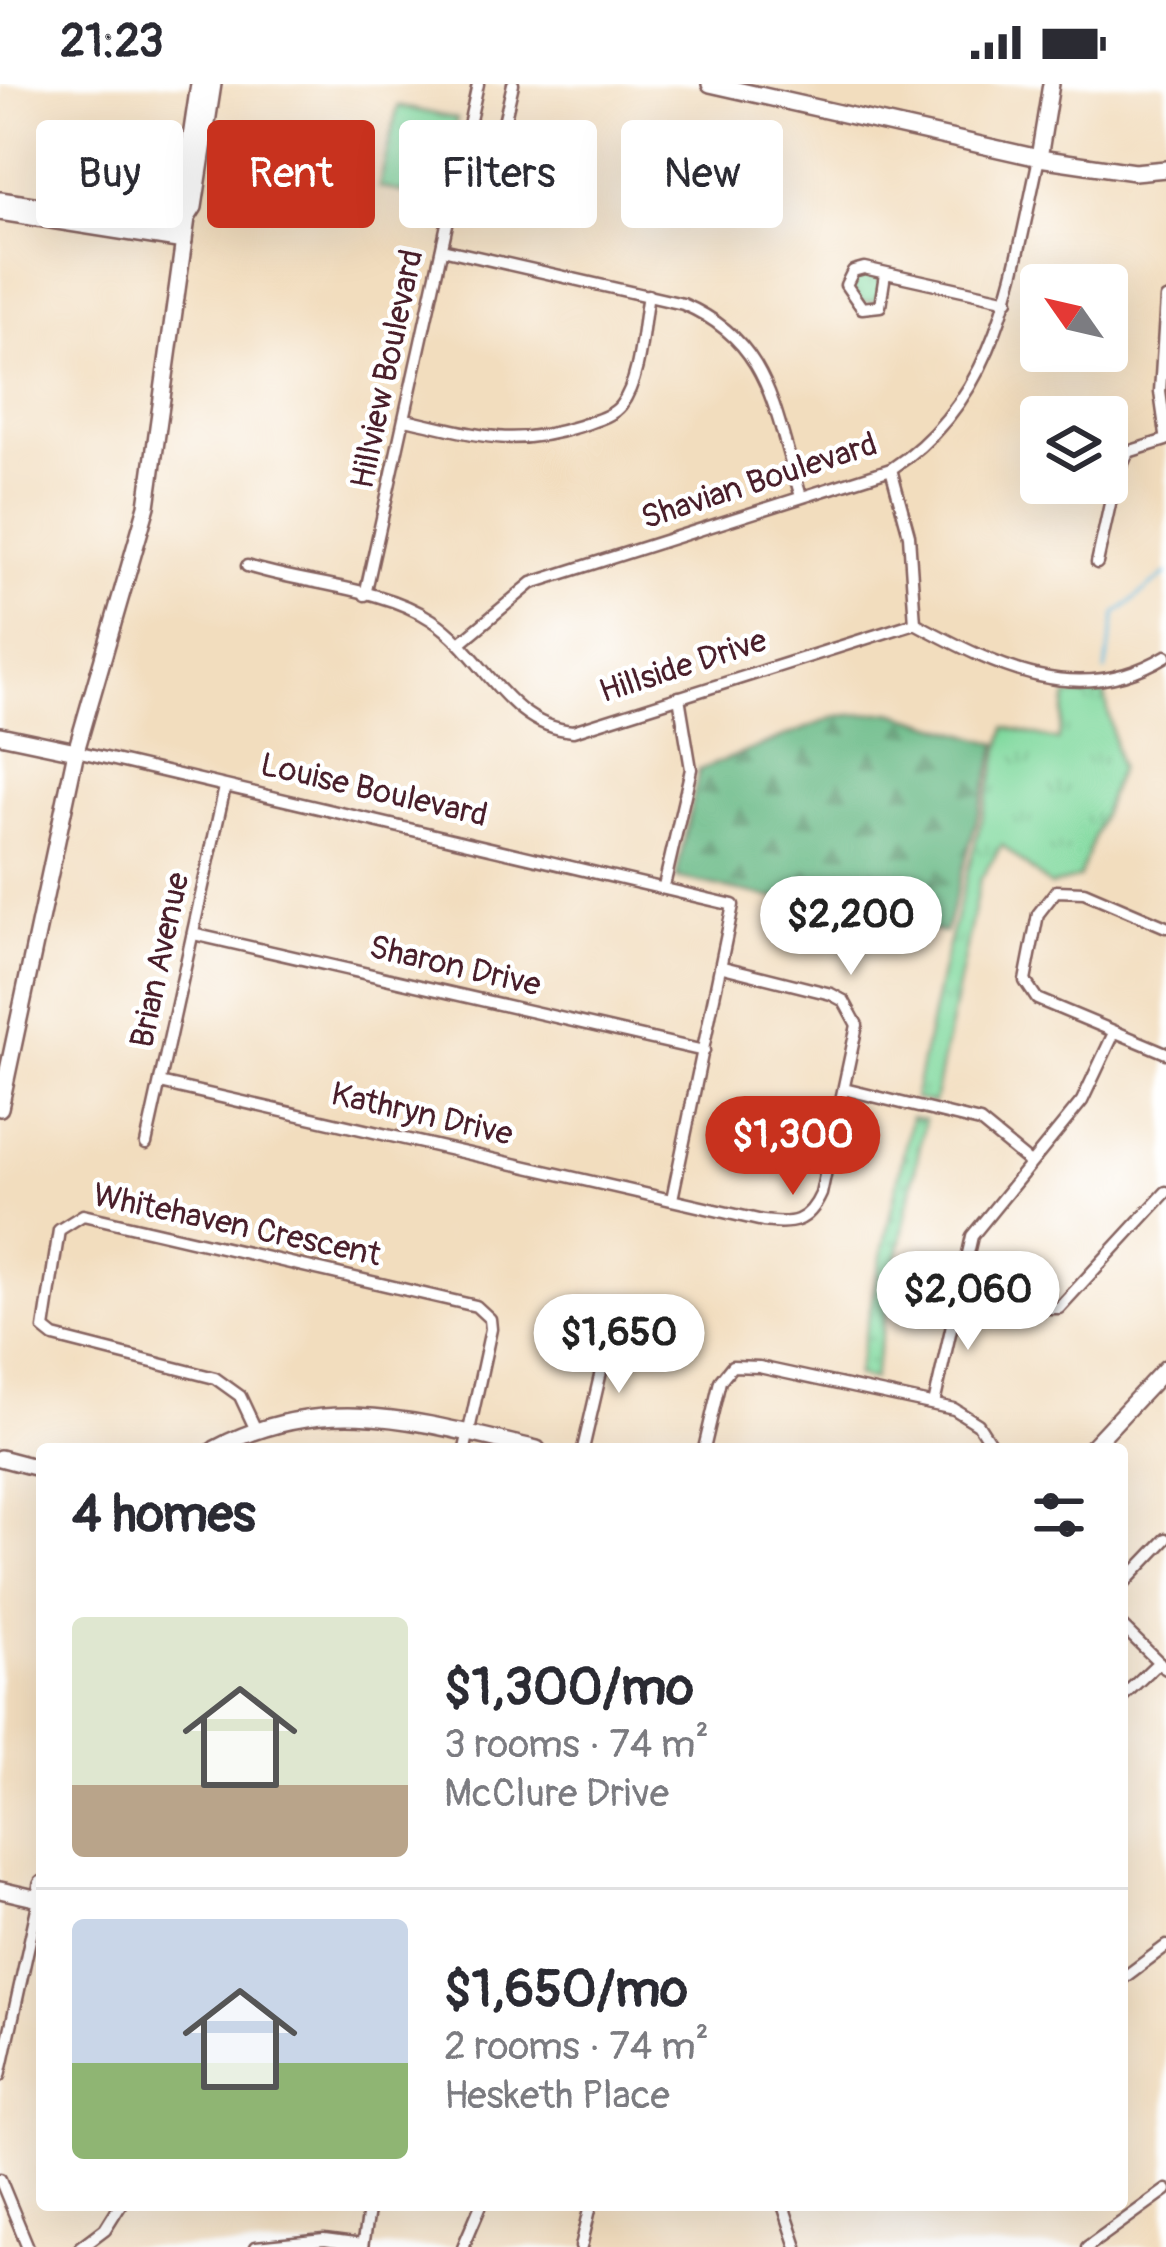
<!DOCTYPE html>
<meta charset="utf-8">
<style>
body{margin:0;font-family:Pangolin,sans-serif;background:#f2f2f3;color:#2b2b33;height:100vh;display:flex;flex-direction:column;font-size:45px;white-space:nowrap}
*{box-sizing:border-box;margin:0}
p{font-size:39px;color:#7c7c81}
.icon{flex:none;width:66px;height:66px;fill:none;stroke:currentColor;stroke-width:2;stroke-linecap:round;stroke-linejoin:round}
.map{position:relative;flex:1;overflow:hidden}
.panel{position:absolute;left:36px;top:1359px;width:1092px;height:768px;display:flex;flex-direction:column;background:#fff;border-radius:12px;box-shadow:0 12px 48px #0002}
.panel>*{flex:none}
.top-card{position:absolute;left:36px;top:36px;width:1095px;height:108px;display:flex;gap:24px}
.needle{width:78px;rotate:304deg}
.tools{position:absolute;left:1020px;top:180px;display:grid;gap:24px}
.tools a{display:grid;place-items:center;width:108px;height:108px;border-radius:12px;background:#fff;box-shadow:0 12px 48px #0002;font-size:60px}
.price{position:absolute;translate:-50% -102px;padding:0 27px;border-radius:42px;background:#fff;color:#222;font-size:39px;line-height:78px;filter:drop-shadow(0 3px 6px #0008)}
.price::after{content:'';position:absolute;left:50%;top:72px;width:36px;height:27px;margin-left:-18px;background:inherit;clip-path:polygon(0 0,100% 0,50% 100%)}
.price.selected{background:#c8321e;color:#fff}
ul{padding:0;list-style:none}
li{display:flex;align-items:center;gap:36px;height:300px;padding:0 36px}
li+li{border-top:3px solid #e1e1e2}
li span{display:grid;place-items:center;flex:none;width:336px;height:240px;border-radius:12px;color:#555}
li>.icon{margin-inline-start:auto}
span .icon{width:144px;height:144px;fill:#fffc;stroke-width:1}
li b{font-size:51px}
h2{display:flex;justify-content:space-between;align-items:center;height:144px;padding:0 36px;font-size:51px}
.chip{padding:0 42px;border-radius:12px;background:#fff;box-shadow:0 12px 48px #0002;font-size:42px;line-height:108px}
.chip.selected{background:#c8321e;color:#fff}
.status{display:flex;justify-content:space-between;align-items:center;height:84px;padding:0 60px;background:#fff;direction:ltr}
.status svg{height:33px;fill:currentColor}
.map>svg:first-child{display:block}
</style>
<div class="status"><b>21:23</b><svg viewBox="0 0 49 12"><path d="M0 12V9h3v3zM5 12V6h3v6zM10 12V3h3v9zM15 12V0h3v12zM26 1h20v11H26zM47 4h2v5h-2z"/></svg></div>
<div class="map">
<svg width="1166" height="2163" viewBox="0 0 1166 2163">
<defs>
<pattern id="grass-dots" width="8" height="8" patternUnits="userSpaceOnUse" patternTransform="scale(3)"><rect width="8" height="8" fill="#80d99e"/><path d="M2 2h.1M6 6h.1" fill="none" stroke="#70ba88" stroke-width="1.8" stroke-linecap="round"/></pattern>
<pattern id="forest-firs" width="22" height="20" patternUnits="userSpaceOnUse" patternTransform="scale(3)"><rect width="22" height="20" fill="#68b985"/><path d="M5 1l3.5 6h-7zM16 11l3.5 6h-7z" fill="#58966d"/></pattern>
<pattern id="park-tufts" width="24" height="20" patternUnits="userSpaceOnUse" patternTransform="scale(3)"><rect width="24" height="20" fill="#80d99e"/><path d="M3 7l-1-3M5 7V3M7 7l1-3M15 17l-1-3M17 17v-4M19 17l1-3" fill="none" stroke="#70ba88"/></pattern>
</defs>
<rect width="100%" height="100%" fill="#fff"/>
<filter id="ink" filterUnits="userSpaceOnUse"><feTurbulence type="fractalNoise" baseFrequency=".00833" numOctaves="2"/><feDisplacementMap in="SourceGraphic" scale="24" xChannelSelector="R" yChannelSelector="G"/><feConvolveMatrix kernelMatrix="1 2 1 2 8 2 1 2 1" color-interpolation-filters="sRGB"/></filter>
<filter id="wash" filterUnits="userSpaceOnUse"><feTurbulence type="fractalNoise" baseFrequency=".004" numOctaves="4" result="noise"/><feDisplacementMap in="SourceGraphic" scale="48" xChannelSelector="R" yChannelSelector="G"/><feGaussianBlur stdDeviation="2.7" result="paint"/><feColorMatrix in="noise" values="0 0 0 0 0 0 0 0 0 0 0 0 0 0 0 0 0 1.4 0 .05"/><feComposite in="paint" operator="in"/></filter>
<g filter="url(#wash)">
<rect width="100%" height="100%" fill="#f2ddbe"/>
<g fill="url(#grass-dots)" stroke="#657c64" stroke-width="3">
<circle cx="867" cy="203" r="15"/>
<polygon points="911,1033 925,1036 873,1296 856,1292"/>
</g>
<polygon fill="url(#forest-firs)" stroke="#596c58" stroke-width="3" points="892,628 998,660 945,849 676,794 699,686 838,632"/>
<g fill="url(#park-tufts)" stroke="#657c64" stroke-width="3">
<polygon points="398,22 457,35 437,116 379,103"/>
<polygon points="1105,610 1119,684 1079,794 1050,802 1002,761 980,796 934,1019 914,1015 942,884 1006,643 1058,657 1067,612"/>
</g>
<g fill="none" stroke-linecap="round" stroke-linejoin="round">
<polyline stroke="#60b9dd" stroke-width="3" points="1105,587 1116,530 1166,490"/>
</g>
</g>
<g filter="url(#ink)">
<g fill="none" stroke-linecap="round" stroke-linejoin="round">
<defs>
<g id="street">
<polyline points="502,47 513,0"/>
<path d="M 442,165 L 683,220 C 772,258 773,327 801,412"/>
<polyline points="885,190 880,222 862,224 846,201 853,187 864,184 1008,216"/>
<polyline points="1166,215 1160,308 1166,351"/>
<path d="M 405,335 C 476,350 508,365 580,342 C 593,337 612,333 621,321 C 641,295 642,243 648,211"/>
<polyline points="891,385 909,451 915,539"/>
<polyline points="1097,479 1115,397 1128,368 1166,356"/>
<path d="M 247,482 C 306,501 380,502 432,536 C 484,570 507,642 573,647 L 915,539 C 997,583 1079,625 1166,572"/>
<polyline points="365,511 478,0"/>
<path d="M 460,559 L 532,499 L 891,385 C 999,315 1013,190 1039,74"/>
<polyline points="76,667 733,821 672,1115"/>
<polyline points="664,802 691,685 679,613"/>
<polyline points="1166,843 1084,808 1056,807 1038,830 1025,897 1037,915 1166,969"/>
<polyline points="193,850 704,967"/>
<path d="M 160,999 L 763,1137 C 792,1141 808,1139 821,1110 L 857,941 L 844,917 L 831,910 L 723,883"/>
<polyline points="844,1005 980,1038 1030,1079"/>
<polyline points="146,1060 225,703"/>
<polyline points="957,1209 1032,1224 1059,1224 1166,1108"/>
<polyline points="934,1320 972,1152 1082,1017 1114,949"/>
<polyline points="256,1346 240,1312 215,1294 54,1253 44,1245 59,1146 83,1131 476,1222 490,1235 491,1245 465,1365"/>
<polyline points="583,1365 610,1249"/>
<polyline points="704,1365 720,1297 732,1282 759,1283 954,1325 978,1340 994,1365"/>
<polyline points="1122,1501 1166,1455"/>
<polyline points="1122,1542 1166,1585"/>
<polyline points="1122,1613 1159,1578"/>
<polyline points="1122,1895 1166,1862"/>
<polyline points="0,1992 39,1815"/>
<polyline points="0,2095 28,2163"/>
<polyline points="783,2121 797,2163"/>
<polyline points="81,2163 105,2145 120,2121"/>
<polyline points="256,2163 324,2156 362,2161"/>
<polyline points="362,2163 369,2121"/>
<polyline points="463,2163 481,2121"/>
<polyline points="581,2163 591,2121"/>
<polyline points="1087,2163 1166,2106"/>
</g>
<g id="secondary">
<polyline points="710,0 1039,74 1134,88 1166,85"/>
<polyline points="1039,74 1051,0"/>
<polyline points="0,116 185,144"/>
<polyline points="0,128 184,157"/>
<polyline points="187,134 181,120 199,0"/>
<polyline points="0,651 76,667"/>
<polyline points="0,1024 76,667 147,422 187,134 194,123 213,0"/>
<path d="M 215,1365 C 325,1306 423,1339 537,1365"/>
<polyline points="1090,1365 1166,1284"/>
<polyline points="0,1374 42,1385"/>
<polyline points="0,1806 39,1815 42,1800"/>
</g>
</defs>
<use href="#street" stroke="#85625e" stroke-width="15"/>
<use href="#secondary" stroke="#85625e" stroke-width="20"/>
<use href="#street" stroke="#fff" stroke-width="10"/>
<use href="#secondary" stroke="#fff" stroke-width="15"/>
</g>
</g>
<g text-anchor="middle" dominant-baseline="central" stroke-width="9" stroke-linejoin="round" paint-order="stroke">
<g font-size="33" fill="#4a1f2b" stroke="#fff">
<text transform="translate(387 285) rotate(-78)">Hillview Boulevard</text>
<text transform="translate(759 397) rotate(-18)">Shavian Boulevard</text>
<text transform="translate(683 582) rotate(-18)">Hillside Drive</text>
<text transform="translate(374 706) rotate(13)">Louise Boulevard</text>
<text transform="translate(160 876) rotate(-78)">Brian Avenue</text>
<text transform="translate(455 882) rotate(13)">Sharon Drive</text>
<text transform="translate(422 1030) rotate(13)">Kathryn Drive</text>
<text transform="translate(237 1141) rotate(12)">Whitehaven Crescent</text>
</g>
</g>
</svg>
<div class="tools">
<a><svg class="needle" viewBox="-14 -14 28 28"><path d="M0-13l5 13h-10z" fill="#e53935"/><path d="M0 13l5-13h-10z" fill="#7c7c81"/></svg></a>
<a><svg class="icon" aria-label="layers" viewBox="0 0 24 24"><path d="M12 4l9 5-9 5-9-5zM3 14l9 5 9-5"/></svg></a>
</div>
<b class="price" style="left:851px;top:894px">$2,200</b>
<b class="price selected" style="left:793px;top:1114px">$1,300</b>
<b class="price" style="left:968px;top:1269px">$2,060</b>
<b class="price" style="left:619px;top:1312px">$1,650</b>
<div class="top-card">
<a class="chip">Buy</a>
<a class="chip selected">Rent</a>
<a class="chip">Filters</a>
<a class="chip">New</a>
</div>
<section class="panel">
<h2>4 homes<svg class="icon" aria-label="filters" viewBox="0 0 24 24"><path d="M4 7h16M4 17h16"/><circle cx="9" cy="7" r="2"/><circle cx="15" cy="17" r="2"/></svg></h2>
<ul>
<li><span style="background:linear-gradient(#dfe7d0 70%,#b9a48a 0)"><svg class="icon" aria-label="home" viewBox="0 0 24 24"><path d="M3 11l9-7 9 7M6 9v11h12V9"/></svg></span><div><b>$1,300/mo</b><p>3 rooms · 74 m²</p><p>McClure Drive</p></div></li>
<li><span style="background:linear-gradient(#c9d6e8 60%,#8fb573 0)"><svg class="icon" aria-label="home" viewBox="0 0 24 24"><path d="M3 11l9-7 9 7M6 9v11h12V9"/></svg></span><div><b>$1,650/mo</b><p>2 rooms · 74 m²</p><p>Hesketh Place</p></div></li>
</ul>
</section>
</div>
